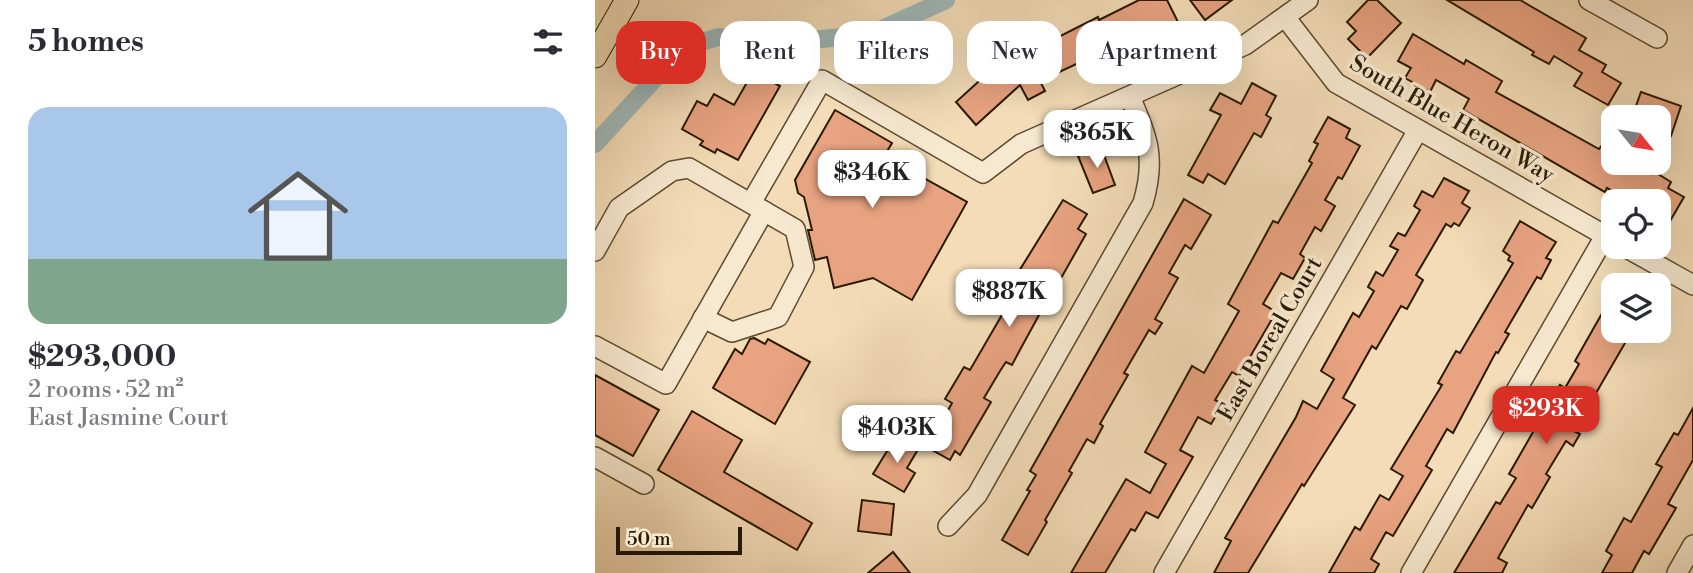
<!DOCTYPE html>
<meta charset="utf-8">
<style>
body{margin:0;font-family:"Libre Bodoni",serif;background:#f7f7f7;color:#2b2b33;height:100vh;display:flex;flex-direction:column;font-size:26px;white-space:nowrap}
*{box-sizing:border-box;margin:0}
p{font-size:23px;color:#7c7c81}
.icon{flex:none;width:38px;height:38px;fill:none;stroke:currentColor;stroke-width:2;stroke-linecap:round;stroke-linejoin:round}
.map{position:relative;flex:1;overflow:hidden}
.panel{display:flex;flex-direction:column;background:#fff;width:595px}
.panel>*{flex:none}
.banner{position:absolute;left:21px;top:21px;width:665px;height:63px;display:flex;gap:14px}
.needle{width:46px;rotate:120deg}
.fabs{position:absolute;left:1006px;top:105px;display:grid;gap:14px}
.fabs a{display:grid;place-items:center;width:70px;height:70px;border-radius:14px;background:#fff;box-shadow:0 7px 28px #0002;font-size:35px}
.scale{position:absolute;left:21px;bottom:18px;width:126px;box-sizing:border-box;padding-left:7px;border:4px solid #2a1a02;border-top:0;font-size:19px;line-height:24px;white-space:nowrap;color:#2a1a02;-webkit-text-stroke:5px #f7e8d0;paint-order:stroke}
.price{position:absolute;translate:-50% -60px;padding:0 16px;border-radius:14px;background:#fff;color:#222;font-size:23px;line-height:46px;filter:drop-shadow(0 2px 4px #0008)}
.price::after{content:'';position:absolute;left:50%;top:42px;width:21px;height:16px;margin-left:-10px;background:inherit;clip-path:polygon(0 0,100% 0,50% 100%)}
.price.current{background:#d93025;color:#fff}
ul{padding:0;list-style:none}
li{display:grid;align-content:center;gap:14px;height:371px;padding:0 28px}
li span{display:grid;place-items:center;height:217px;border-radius:21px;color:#555}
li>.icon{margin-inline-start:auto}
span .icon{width:126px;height:126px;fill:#fffc;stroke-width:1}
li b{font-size:30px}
h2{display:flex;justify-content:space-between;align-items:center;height:84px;padding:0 28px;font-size:30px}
.chip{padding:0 24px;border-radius:21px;background:#fff;box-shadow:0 7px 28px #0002;font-size:24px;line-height:63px}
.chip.current{background:#d93025;color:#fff}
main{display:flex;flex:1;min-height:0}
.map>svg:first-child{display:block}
</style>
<main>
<section class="panel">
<h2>5 homes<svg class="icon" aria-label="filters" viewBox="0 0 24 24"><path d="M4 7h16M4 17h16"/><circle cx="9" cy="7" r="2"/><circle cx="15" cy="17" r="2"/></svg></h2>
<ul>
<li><span style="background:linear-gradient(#a9c7e8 70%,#7fa58c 0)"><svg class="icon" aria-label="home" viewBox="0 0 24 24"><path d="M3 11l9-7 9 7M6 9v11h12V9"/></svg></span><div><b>$293,000</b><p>2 rooms · 52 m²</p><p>East Jasmine Court</p></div></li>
</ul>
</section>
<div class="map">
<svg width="1098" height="573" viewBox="0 0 1098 573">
<rect width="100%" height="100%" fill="#f3dcb7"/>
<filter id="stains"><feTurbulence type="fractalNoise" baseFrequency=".00286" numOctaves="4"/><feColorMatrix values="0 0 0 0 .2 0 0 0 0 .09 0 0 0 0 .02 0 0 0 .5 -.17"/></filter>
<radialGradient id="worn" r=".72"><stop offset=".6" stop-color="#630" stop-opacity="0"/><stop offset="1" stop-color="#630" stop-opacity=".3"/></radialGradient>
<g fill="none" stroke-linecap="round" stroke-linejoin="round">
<polyline stroke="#a0b9b9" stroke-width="18" points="0,144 88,48 123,37 187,43 276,34 351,0"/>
</g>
<g fill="#e8a381" stroke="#2a1a02" stroke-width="2">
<polygon points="544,0 572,0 587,30 564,41 557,26 517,46 523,58 502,68 496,57 445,81 450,91 433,100 425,85 381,125 361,102 394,72 503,17 504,20"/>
<polygon points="595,0 637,0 610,20"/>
<polygon points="773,0 782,0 806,23 772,58 753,39 761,31 752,22"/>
<polygon points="852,0 925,0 991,38 984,50 1011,65 1007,72 1026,83 1013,105 979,86 987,73 959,56 954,64 937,55 939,52"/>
<polygon points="818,34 869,64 871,60 907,81 901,92 1004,149 1007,145 1018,152 1018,163 1037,163 1057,174 1058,171 1076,182 1073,188 1089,197 1064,240 1064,201 1035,201 1012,188 1010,192 868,110 874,99 841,80 835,92 810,78 816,68 803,61"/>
<polygon points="158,72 185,86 143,160 122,149 120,153 105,145 108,141 87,129 102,101 112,106 119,94 139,105"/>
<polygon points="657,83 681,96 671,115 676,118 666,137 659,133 630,184 613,174 608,183 593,175 626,115 615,110 625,93 646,104"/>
<polygon points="1046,92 1086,106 1076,136 1064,132 1064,117 1037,117"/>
<polygon points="240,110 297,143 288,158 304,167 307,166 372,202 317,300 278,278 239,288 232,257 220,260 213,230 217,230 209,197 203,193 200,180"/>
<polygon points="733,117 755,129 751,138 765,146 747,179 743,177 730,200 740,206 726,231 720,227 705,254 710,258 698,279 686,273 668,304 681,312 644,376 637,372 620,400 628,404 616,424 603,417 585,450 598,457 563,518 551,512 540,531 536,529 510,573 476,573 531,479 555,493 562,480 571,464 550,452 597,366 609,373 644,311 633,304 678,221 683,223 717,163 714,161 723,144 719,142"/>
<polygon points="506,147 520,185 498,193 483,156"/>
<polygon points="849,178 874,191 867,203 875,208 864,226 859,223 856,227 851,224 821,275 828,280 812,309 806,306 781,349 777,346 748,398 760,405 709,486 707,484 653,573 619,573 636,541 630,538 701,417 708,401 722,409 739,379 726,371 758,313 764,317 779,291 773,287 781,272 788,276 803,250 795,246 803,233 810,236 825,210 819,206 827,191 838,197"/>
<polygon points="589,199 616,215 596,249 590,245 574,273 583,278 560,319 567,323 560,334 554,330 529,373 533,375 505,424 508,426 499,443 492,439 474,471 477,473 450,520 452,522 433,555 407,540 435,491 432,490 441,475 435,471"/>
<polygon points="468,200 492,214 483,229 491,234 465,280 457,276 442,302 449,306 426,348 417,365 411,362 405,371 389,398 396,402 365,455 360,451 355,460 332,447 357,403 350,399 369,367 375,370 415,301 408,297"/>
<polygon points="925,221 961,242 951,258 956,260 946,279 942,277 910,332 914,334 903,353 901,352 858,433 852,429 831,466 837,470 798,536 791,532 776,559 784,564 779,573 734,573 760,527 765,530 785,495 794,500 808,476 796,469 847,385 843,383 861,351 865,353 918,263 913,260 915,256 908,251"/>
<polygon points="1018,294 1018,331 1037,331 979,431 985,434 978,446 971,441 951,474 955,477 937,508 933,505 903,558 912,563 907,573 859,573 901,502 905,504 921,478 914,474 965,385 970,388 984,364 980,361"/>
<polygon points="159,338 170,344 173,339 215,362 180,424 118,388 140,349 147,354 155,339"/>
<polygon points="0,375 64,410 38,456 0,435"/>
<polygon points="1098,408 1098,460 1073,504 1081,508 1054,554 1049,551 1037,573 1007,573 1017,555 1011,551 1029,518 1036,522 1067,467 1061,464 1079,433 1083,435"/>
<polygon points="97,411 147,440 129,472 217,523 202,550 63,470"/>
<polygon points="300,438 322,451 312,468 320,473 309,492 278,474"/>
<polygon points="267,500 299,504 296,535 263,531"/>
<polygon points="298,552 315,573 273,573"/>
</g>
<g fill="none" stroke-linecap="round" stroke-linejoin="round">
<defs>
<g id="minor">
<polyline points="994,0 1062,38"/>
<polyline points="690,17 741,83 1018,240"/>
<polyline points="156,203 227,80 388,173 426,144 650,45 713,0"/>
<polyline points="1030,247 1098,285"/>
<polyline points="0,251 24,208 77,171 94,168 200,229 209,267 183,317 137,332 108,318"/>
<polyline points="0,346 71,384 169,211"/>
<polyline points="0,457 49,484"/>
<path d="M 353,526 L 382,495 L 548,203 C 561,159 553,137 535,97"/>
<polyline points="569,573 823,130"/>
<polyline points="816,573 1010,236"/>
<polyline points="1082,573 1098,545"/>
</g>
<polyline id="major" points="0,56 32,0"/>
</defs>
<use href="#minor" stroke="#5c4a2f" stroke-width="22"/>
<use href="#major" stroke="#2a1a02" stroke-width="25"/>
<use href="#minor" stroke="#f7e8d0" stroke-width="19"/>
<use href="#major" stroke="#f3dcb7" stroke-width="23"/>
</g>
<g text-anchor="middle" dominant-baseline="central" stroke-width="7" stroke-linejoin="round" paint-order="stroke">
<g font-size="23" fill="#2a1a02" stroke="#f7e8d0">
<text transform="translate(857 119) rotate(30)">South Blue Heron Way</text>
<text transform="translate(675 339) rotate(-60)">East Boreal Court</text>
</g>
</g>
<rect width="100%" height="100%" filter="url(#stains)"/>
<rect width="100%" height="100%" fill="url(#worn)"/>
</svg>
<div class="fabs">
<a><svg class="needle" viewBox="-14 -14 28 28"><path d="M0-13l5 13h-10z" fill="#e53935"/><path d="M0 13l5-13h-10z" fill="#7c7c81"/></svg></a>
<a><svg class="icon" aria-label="locate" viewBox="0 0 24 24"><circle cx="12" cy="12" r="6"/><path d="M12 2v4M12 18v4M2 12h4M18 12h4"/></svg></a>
<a><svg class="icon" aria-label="layers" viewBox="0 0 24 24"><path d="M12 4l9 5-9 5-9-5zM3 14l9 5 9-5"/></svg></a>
</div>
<div class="scale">50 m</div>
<b class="price" style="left:502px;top:170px">$365K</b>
<b class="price" style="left:277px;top:210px">$346K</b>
<b class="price" style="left:414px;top:329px">$887K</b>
<b class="price current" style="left:951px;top:446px">$293K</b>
<b class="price" style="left:302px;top:465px">$403K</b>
<div class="banner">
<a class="chip current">Buy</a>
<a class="chip">Rent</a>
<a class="chip">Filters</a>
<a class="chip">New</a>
<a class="chip">Apartment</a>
</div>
</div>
</main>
